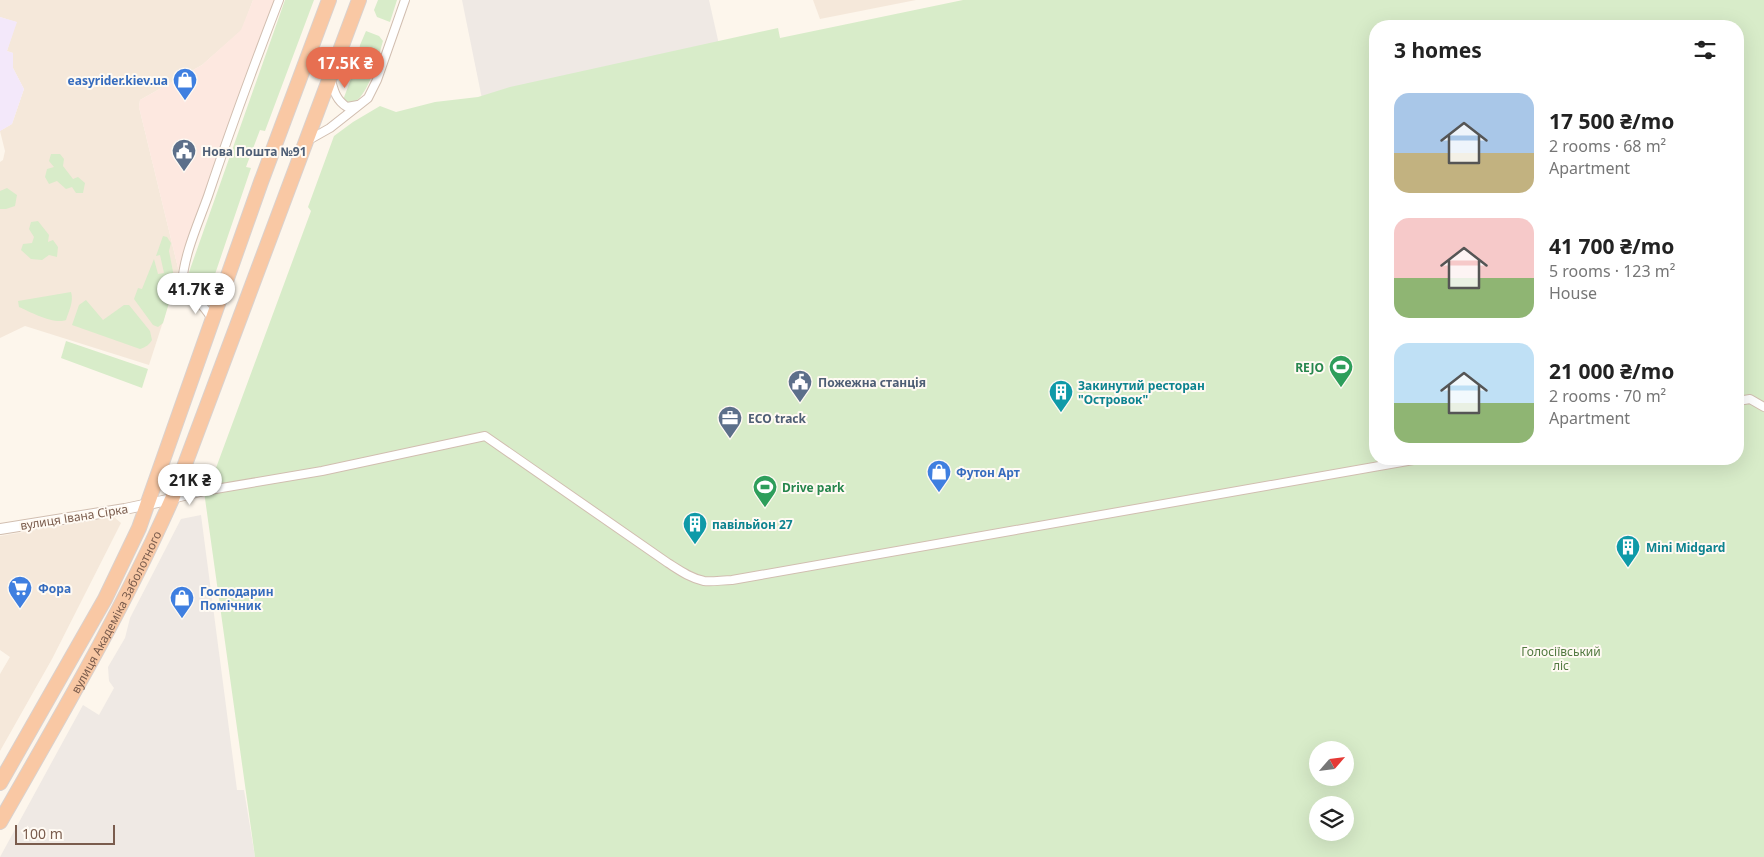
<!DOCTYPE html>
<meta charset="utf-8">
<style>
body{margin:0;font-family:"Noto Sans",sans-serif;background:#f6f6f6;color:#222;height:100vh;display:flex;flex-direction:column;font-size:19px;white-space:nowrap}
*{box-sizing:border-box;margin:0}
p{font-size:16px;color:#767676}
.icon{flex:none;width:28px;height:28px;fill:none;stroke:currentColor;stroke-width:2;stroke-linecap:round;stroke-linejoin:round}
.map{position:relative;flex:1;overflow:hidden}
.side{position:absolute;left:1369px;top:20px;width:375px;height:445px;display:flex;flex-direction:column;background:#fff;border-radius:20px;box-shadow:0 5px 20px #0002}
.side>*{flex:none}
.needle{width:32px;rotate:62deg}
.buttons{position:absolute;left:1309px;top:741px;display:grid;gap:10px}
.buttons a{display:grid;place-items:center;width:45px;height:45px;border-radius:50%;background:#fff;box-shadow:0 5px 20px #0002;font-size:25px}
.scale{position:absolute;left:15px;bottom:12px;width:100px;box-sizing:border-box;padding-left:5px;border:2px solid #7a5c4d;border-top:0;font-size:14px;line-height:18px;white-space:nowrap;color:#7a5c4d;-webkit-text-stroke:4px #fffaf3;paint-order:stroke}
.price{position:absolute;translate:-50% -42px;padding:0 11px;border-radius:18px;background:#fff;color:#222;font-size:16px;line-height:32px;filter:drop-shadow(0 1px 2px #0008)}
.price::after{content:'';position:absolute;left:50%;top:30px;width:15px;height:11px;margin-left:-8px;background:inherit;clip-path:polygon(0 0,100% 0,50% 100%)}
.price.on{background:#e76f51;color:#fff}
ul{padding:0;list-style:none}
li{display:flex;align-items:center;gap:15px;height:125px;padding:0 25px}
li span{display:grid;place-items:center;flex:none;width:140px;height:100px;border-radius:15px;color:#555}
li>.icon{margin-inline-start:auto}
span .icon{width:60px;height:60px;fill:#fffc;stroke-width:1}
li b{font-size:21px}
h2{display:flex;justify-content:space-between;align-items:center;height:60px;padding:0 25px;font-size:21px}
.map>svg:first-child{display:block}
</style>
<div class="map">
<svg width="1764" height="857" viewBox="0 0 1764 857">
<rect width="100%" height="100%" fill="#fdf6ec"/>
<g fill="#f5e8da">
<polygon points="0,0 253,0 242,30 202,65 140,100 139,107 179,272 149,365 25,326 0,338 0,162 3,160 5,151 0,131 12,124 24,89 13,68 13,53 7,51 16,22 0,17"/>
<polygon points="813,0 916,0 820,19"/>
<polygon points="114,517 121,523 52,659 0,751 0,674 10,657 0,650 0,536"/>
</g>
<polygon fill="#fde8e0" points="253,0 277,0 179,272 139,107 140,100 202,65 241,30"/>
<g fill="#efe9e4">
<polygon points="462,0 709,0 720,49 482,99"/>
<polygon points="201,515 237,790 244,790 255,857 0,857 83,705 99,715 114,688 109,681 108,667 125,638 130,618 181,519"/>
</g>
<polygon fill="#f3e8fa" points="0,17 17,22 7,51 13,53 13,68 24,89 12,124 0,131"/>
<g fill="#d8ecc9" fill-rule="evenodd">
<polygon points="285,0 314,0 265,131 260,130 246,167 251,168 211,286 209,290 199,291 190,285 188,275"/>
<polygon points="378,0 397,0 390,22 377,17 374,10"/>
<path d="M 963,0 L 1764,0 L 1764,857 L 255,857 L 202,477 L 213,476 L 311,211 L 308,207 L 334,136 L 353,122 L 380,106 L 396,112 L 435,102 L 478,97 L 510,87 L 778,28 L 780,38 ZM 1375,26 L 1738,26 L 1738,459 L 1375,459 ZM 1318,750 L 1345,750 L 1345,778 L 1318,778 ZM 1318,805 L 1345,805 L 1345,832 L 1318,832 Z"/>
<path d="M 366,31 L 379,36 L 383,41 C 379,54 364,117 343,100 L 358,60 L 360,45 Z"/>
<polygon points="51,154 60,154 64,159 63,166 73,179 78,177 85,183 83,193 76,193 72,187 66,189 57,181 49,184 45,177 47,169 54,167 49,161"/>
<polygon points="7,188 17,195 15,206 6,209 0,209 0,191"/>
<polygon points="38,221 49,235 48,242 53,240 58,247 57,257 49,255 42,260 31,259 21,250 23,244 32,243 34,237 29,229 31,222"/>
<polygon points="163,236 167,237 171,243 169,251 175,282 163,323 158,327 153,325 134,299 138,288 142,289 154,259 158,274 164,273 160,255 156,256"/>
<path d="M 71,292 C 74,301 69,311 66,320 C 55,325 30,312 19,307 L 18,301 Z"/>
<path d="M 86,300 L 103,320 L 124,305 L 129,305 L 150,331 L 152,340 C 149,345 146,347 140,349 L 72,325 L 79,305 Z"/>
<polygon points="66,341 148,369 142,388 61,358"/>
</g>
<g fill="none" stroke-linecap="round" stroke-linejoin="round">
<defs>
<g id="minor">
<path d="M 331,80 C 334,91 336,100 347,107 L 358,105"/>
<polyline points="307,141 330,128 368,98 377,80 405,0"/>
<circle cx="182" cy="291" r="7"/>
<path d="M 182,284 C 184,254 198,224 208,196 C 230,130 254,65 279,0"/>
<path d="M 188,288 C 200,296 211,293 224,291"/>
<path d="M 186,297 C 200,299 205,309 213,320"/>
<polyline points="1738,401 1750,399 1764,407"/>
<path d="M 172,499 L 204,491 L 322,471 L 485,436 L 668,563 C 679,570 690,578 704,581 C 712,582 723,580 732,580 L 1419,459"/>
</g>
<polyline id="tertiary" points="0,529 125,509 172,499"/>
<g id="trunk">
<polyline points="0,783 105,599 139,528 261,182 329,0"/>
<path id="s1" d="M 0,822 C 61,715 122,612 172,499 L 359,0"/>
</g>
</defs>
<use href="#minor" stroke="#d1beb0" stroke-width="10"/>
<use href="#tertiary" stroke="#d1beb0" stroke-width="12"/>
<use href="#trunk" stroke="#dad1cd" stroke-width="16"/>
<use href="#minor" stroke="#fff" stroke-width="8"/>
<use href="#tertiary" stroke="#fff" stroke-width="10"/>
<use href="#trunk" stroke="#f9c8a4" stroke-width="14"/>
</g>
<defs>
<symbol id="shop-pin" viewBox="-11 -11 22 30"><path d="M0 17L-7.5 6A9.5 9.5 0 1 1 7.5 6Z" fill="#3f7fe0" stroke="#fffaf3"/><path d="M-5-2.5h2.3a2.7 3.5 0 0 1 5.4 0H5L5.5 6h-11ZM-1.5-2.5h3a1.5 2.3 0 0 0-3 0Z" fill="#fff"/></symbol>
<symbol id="civic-pin" viewBox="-11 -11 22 30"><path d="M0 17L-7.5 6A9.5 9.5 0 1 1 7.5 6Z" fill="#5c6f8a" stroke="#fffaf3"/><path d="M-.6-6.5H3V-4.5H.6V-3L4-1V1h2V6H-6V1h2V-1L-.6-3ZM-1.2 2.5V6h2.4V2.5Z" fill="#fff"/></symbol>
<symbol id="stadium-pin" viewBox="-11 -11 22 30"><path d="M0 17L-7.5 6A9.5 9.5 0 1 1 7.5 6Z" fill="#2e9e5b" stroke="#fffaf3"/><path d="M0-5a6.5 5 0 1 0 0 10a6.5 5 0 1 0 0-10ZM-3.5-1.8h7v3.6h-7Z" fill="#fff"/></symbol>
<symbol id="building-pin" viewBox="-11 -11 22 30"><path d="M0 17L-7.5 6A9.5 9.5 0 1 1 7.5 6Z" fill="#0f9aa8" stroke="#fffaf3"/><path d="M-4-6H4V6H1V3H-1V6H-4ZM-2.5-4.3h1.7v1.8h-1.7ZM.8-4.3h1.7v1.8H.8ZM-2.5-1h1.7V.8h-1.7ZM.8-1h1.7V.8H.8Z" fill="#fff"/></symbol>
<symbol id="office-pin" viewBox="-11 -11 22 30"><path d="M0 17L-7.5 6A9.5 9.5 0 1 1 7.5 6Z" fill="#5c6f8a" stroke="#fffaf3"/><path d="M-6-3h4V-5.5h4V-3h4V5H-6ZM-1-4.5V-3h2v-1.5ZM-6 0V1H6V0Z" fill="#fff"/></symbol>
<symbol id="supermarket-pin" viewBox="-11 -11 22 30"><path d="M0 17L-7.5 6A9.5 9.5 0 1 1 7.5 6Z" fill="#3f7fe0" stroke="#fffaf3"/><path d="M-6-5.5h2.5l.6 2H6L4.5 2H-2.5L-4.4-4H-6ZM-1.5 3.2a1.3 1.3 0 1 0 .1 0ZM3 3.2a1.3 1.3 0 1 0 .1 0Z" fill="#fff"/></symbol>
</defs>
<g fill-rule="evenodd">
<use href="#shop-pin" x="171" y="66" width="28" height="38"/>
<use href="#civic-pin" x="170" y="137" width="28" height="38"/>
<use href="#stadium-pin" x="1327" y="353" width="28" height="38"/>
<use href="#civic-pin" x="786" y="368" width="28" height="38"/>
<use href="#building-pin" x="1047" y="378" width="28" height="38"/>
<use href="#office-pin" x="716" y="404" width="28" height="38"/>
<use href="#shop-pin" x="925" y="458" width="28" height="38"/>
<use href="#stadium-pin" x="751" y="473" width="28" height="38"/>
<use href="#building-pin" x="681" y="510" width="28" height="38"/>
<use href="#building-pin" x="1614" y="533" width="28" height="38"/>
<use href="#supermarket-pin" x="6" y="574" width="28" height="38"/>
<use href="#shop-pin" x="168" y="584" width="28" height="38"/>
</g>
<g text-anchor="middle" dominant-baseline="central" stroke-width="4" stroke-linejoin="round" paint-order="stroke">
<g font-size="12" font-weight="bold" fill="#366cbe" stroke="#fffaf3" text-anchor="start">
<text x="168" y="80" text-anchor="end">easyrider.kiev.ua</text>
<text x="956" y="472">Футон Арт</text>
<text x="38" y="588">Фора</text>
<text x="200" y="591">Господарин<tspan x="200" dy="14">Помічник</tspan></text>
</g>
<g font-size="12" font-weight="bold" fill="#4e5e75" stroke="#fffaf3" text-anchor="start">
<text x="202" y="151">Нова Пошта №91</text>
<text x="818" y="382">Пожежна станція</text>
<text x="748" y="418">ECO track</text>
</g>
<g font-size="12" font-weight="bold" fill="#27864d" stroke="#fffaf3" text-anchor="end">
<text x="1324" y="367">REJO</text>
<text x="782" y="487" text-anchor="start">Drive park</text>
</g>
<g font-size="12" font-weight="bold" fill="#0d838f" stroke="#fffaf3" text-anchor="start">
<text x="1078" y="385">Закинутий ресторан<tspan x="1078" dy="14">"Островок"</tspan></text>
<text x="712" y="524">павільйон 27</text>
<text x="1646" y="547">Mini Midgard</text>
</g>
<g font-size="12" fill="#7a5c4d" stroke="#fffaf3">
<text transform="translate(74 517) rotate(-9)">вулиця Івана Сірка</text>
<text stroke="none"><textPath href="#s1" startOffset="240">вулиця Академіка Заболотного</textPath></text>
</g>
<g font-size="12" fill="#537a41" stroke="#fffaf3">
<text x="1561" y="651">Голосіївський<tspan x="1561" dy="14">ліс</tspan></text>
</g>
</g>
</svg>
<div class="buttons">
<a><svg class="needle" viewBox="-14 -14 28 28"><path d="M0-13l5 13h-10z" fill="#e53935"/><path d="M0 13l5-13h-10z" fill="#767676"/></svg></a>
<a><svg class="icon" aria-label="layers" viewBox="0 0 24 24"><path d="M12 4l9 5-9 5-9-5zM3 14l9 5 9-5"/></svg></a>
</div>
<div class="scale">100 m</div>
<b class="price on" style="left:345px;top:89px">17.5K ₴</b>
<b class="price" style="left:196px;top:315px">41.7K ₴</b>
<b class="price" style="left:190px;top:506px">21K ₴</b>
<section class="side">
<h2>3 homes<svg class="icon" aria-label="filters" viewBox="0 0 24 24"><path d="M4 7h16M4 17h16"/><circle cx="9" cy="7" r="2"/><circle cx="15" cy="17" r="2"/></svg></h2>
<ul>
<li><span style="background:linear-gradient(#a9c7e8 60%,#c2b280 0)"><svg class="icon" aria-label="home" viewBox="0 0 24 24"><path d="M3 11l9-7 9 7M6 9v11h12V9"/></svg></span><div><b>17 500 ₴/mo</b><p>2 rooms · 68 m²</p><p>Apartment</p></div></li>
<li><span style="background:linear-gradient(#f6c9c9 60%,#8fb573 0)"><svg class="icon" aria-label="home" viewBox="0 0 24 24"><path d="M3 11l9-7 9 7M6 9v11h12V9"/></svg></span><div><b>41 700 ₴/mo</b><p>5 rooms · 123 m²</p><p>House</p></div></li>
<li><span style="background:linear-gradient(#bfe0f5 60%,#8fb573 0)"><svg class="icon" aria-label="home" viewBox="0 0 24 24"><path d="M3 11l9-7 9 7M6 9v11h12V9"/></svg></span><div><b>21 000 ₴/mo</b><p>2 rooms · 70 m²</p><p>Apartment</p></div></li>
</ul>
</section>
</div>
